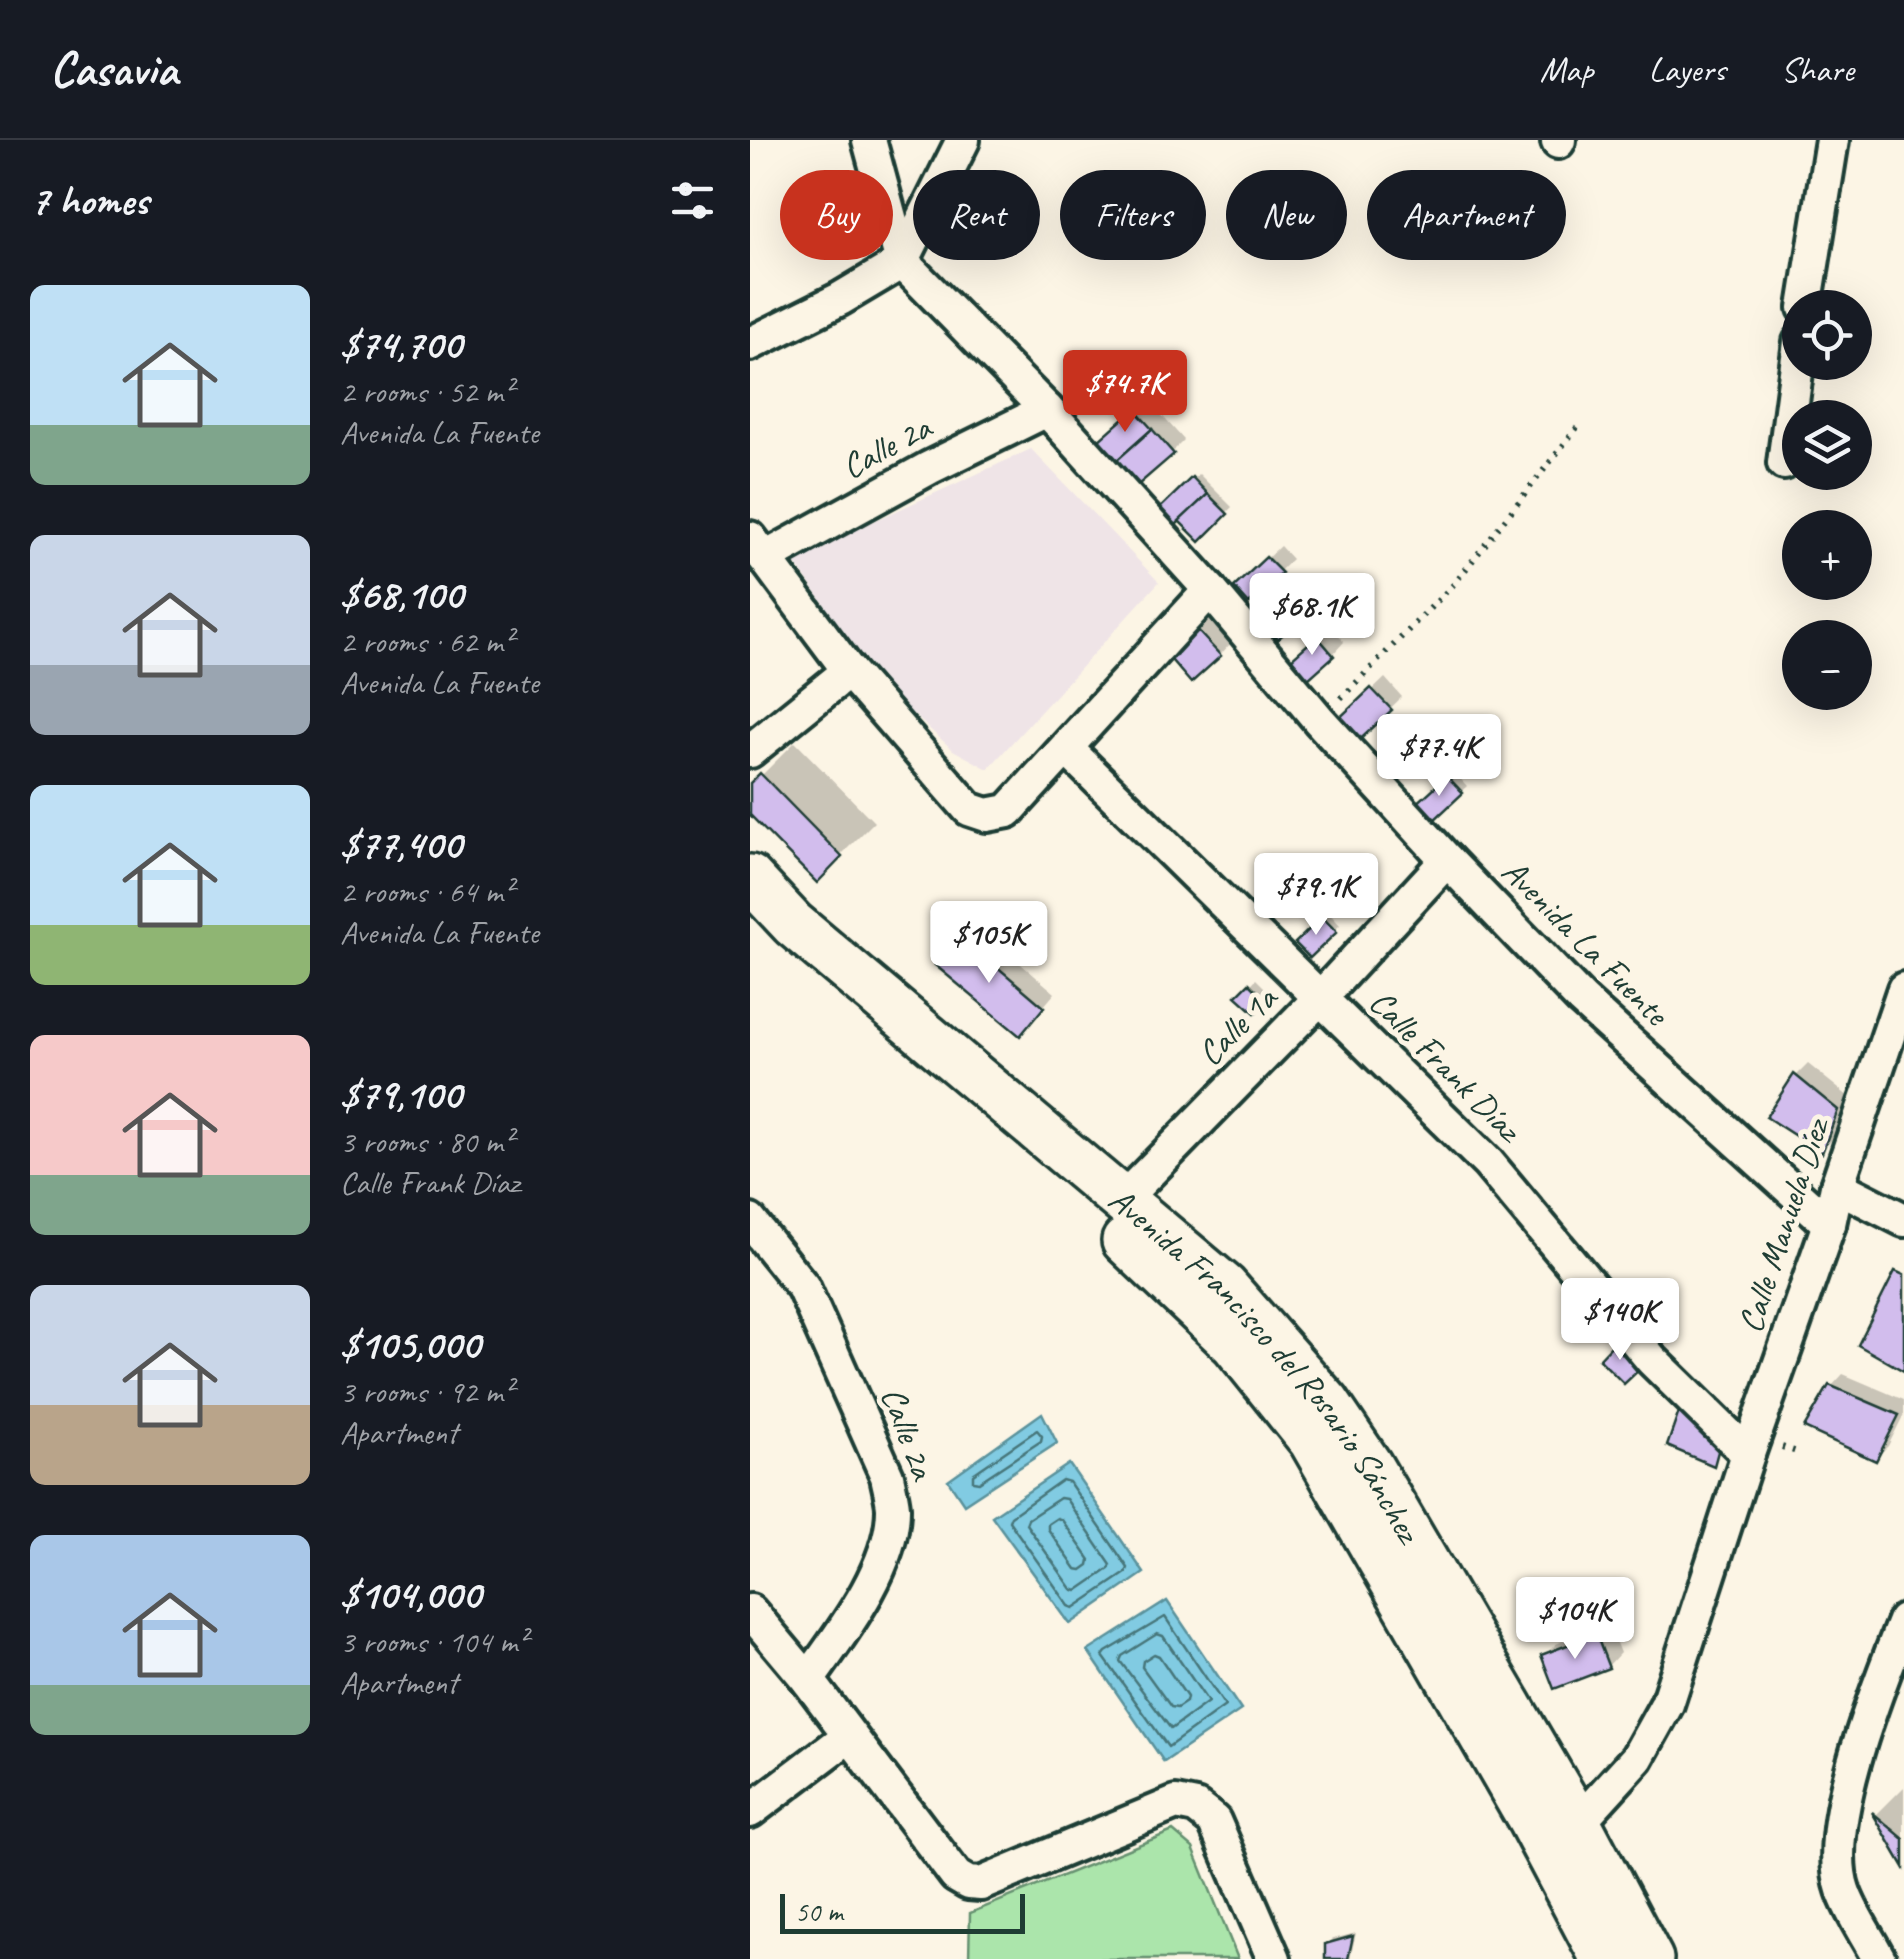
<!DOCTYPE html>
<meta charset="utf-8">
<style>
body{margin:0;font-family:Caveat,sans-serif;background:#242831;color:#f1f3f6;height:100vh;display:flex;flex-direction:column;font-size:38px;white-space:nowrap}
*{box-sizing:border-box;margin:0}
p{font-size:32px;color:#9ea1a6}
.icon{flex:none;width:55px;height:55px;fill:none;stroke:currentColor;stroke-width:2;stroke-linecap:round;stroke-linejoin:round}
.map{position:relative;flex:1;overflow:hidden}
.sheet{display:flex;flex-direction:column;background:#171b24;width:750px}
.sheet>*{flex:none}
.banner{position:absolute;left:30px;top:30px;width:950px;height:90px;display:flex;gap:20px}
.tools{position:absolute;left:1032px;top:150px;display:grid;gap:20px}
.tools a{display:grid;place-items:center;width:90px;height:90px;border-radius:50%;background:#171b24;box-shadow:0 10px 40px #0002;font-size:50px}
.scale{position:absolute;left:30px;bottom:25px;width:245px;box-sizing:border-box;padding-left:10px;border:5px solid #1f3d34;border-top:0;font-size:28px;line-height:35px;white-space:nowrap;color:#1f3d34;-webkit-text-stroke:8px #fcf5e5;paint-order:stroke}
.price{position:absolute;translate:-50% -85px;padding:0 22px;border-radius:10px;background:#fff;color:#222;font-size:32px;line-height:65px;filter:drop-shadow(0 2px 5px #0008)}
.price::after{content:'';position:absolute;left:50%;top:60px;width:30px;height:22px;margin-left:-15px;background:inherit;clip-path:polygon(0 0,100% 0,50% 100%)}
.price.current{background:#c8321e;color:#fff}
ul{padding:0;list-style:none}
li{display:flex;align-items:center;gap:30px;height:250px;padding:0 30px}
li span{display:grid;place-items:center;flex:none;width:280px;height:200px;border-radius:15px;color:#555}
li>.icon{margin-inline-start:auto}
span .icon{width:120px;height:120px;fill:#fffc;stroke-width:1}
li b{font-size:42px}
h2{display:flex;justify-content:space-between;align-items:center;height:120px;padding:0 30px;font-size:42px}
.chip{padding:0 35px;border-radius:45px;background:#171b24;box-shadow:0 10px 40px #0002;font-size:35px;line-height:90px}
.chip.current{background:#c8321e;color:#fff}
header{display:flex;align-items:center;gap:60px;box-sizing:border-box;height:140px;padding:0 50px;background:#171b24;border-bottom:2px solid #363941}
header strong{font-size:48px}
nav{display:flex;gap:55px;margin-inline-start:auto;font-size:35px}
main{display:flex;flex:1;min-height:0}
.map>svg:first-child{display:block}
</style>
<header>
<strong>Casavia</strong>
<nav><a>Map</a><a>Layers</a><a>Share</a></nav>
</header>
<main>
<section class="sheet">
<h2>7 homes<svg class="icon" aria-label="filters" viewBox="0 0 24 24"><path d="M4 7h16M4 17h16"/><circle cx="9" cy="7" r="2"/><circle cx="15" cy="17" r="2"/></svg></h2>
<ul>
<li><span style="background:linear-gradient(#bfe0f5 70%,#7fa58c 0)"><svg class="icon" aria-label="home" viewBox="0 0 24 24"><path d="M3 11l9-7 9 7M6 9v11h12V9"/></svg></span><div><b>$74,700</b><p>2 rooms · 52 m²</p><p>Avenida La Fuente</p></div></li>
<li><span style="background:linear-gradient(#c9d6e8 65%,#9aa5b1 0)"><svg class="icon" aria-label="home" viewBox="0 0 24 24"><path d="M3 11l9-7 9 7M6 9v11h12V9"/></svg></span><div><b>$68,100</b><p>2 rooms · 62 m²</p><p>Avenida La Fuente</p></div></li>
<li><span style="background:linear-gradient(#bfe0f5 70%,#8fb573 0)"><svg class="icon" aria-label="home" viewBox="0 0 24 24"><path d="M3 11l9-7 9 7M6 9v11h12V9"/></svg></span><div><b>$77,400</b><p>2 rooms · 64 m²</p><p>Avenida La Fuente</p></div></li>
<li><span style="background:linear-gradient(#f6c9c9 70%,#7fa58c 0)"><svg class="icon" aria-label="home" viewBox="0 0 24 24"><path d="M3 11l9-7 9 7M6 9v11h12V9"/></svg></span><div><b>$79,100</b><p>3 rooms · 80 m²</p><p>Calle Frank Díaz</p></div></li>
<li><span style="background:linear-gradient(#c9d6e8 60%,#b9a48a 0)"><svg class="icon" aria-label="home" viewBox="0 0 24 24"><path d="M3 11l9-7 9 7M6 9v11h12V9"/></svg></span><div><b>$105,000</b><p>3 rooms · 92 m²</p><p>Apartment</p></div></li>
<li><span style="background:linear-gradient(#a9c7e8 75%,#7fa58c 0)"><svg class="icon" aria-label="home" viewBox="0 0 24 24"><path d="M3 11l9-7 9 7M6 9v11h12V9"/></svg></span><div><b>$104,000</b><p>3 rooms · 104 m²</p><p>Apartment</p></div></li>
</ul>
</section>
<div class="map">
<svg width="1154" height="1819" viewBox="0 0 1154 1819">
<rect width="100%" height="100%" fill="#fcf5e5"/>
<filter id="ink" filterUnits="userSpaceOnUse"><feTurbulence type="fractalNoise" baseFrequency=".01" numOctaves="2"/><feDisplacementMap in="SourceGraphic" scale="20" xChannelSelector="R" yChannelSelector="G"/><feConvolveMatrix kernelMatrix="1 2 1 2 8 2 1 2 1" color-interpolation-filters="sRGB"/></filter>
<g filter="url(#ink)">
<polygon fill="#efe4e7" points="281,309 409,442 238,629 203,610 133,547 42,419"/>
<polygon fill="#abe5ab" stroke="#659170" stroke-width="2.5" points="423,1691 443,1708 488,1819 219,1819 220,1773"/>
<g fill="#81cbe2" stroke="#5a929c" stroke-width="2.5">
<polygon points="292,1273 307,1303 214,1364 198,1340"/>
<polygon points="319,1324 394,1433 320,1484 242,1376"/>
<polygon points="417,1461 491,1570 414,1622 338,1511"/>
</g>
<g fill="#0003">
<polygon points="397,259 434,300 422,312 363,289"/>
<polygon points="449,334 482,367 450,399 430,378 412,370"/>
<polygon points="530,406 542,419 500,460 487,447"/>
<polygon points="558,450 567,459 529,495 520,486"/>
<polygon points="458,477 482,502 470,515 419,514"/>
<polygon points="580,486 594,502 582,515 555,508"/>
<polygon points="635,538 652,557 603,604 586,585"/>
<polygon points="672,580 689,598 642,644 625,626"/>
<polygon points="45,602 124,682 67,739 0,671 0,647"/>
<polygon points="704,632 717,646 681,679 668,665"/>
<polygon points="579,773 590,785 560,814 548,803"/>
<polygon points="224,784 305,853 281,881 188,824"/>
<polygon points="506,839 521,854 505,870 490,856"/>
<polygon points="1058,924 1099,957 1084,998 1072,1010 1019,976 1046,936"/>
<polygon points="1093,1234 1154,1260 1154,1274 1138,1306 1126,1318 1081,1247"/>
<polygon points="858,1483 870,1513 858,1526 794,1516 806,1504"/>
<polygon points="1154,1647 1154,1721 1127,1674"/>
<polygon points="606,1793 600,1819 578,1819 577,1805 583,1799"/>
</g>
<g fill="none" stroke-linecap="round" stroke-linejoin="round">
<g stroke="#46767a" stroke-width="2.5">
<polygon points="287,1290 292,1296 291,1301 229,1342 223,1341 223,1334"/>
<polygon points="312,1340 319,1342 378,1428 376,1433 324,1468 319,1466 259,1381 261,1376"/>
<polygon points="310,1358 316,1359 361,1425 359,1429 327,1451 322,1449 276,1384 278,1379"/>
<polygon points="307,1378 312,1380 340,1420 339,1425 332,1430 326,1429 298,1389 298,1384"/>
<polygon points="415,1477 475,1566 418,1607 353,1516 356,1512"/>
<polygon points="407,1494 413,1496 458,1562 421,1589 370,1521 372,1516"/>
<polygon points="404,1514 409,1516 437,1557 436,1562 427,1568 421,1567 392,1527 393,1521"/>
</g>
</g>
<g fill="#d2bded" stroke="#1f3d34" stroke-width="2.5">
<polygon points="384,269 402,289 366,321 348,301"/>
<polygon points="402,289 424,314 388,345 366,321"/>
<polygon points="442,337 458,354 424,387 408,370"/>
<polygon points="458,354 478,374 450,402 429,381"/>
<polygon points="516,417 532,433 499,464 484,447"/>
<polygon points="544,460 556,473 528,499 517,486"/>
<polygon points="445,488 471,516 441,543 416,514"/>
<polygon points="567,496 584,516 557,540 540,520"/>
<polygon points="621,548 642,570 602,607 582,585"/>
<polygon points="658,591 679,612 642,647 621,626"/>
<polygon points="10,633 92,717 67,743 0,675 0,643"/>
<polygon points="697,636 713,653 681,683 665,665"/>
<polygon points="572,777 587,792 560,818 545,803"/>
<polygon points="210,795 294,867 270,896 185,825"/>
<polygon points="499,843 517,861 505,873 486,856"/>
<polygon points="1044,934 1088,970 1072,1013 1016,977"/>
<polygon points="1145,1131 1154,1135 1154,1231 1108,1205"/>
<polygon points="867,1200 890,1229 874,1244 849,1219"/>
<polygon points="1079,1245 1149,1275 1126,1321 1054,1288"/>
<polygon points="932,1263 970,1304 964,1326 917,1306"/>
<polygon points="846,1494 859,1528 804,1549 791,1515"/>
<polygon points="1122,1672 1154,1699 1154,1727"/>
<polygon points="603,1796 598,1819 575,1819 575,1804"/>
</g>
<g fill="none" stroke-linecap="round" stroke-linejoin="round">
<defs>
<g id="street">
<polyline points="119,0 152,122 297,270 460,450 569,580 697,720 832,860 1079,1084"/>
<polyline points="808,2 809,0"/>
<polyline points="1055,168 1082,0"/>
<polyline points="0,204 90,159 152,122 213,0"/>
<polyline points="1034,323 1050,202"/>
<polyline points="0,398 99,531 219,669 237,675 258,671 460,450"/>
<polyline points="15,418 179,328 297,270"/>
<polyline points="317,609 738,1023 902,1220 998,1314"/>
<polyline points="0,611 99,531"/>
<polyline points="1087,1046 1154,1080"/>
<polyline points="372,1060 570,858 697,720"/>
<path d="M 0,1081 L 53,1147 L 137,1336 C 139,1346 142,1357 143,1367 C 144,1426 91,1494 58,1540"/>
<polyline points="0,1471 58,1540 206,1736 218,1743 231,1744 426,1663 446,1667 464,1681 524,1819"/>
<polyline points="0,1671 99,1596"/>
<polyline points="816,1696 887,1618 917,1564 998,1314 1079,1084 1087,1046 1154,849"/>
<path d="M 1129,1819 C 1118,1797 1101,1774 1093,1750 C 1071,1686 1129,1545 1154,1481"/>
</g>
<g id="secondary">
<path id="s1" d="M 0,738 L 43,784 L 475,1147 L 577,1263 L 619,1325 L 829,1685 L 900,1819"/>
<polyline points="375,1101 484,1204 562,1301 781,1681 854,1819"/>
</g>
</defs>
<use href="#street" stroke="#1f3d34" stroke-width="40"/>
<use href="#secondary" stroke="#1f3d34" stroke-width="52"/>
<g stroke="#1f3d34" stroke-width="6" stroke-dasharray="2.5 8" stroke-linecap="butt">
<polyline points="591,558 705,443 829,285"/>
<polyline points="1032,1307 1050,1313"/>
</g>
<use href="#street" stroke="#fcf5e5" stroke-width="32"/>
<use href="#secondary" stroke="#fcf5e5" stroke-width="45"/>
</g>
</g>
<g text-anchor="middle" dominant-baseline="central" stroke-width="10" stroke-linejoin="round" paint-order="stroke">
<g font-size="35" fill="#1f3d34" stroke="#fcf5e5">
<text transform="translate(136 307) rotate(-28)">Calle 2a</text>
<text transform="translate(835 802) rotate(45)">Avenida La Fuente</text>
<text transform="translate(487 886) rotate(-45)">Calle 1a</text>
<text transform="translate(695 925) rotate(45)">Calle Frank Díaz</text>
<text transform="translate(1033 1086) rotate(-72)">Calle Manuela Díez</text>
<text stroke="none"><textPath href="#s1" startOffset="712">Avenida Francisco del Rosario Sánchez</textPath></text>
<text transform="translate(158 1293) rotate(70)">Calle 2a</text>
</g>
</g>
</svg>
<div class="tools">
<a><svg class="icon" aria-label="locate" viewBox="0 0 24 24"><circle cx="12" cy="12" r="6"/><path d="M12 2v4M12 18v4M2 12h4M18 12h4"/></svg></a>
<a><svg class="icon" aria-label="layers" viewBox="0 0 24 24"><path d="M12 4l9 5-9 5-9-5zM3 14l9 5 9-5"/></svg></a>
<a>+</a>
<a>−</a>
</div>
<div class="scale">50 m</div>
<b class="price current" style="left:375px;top:295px">$74.7K</b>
<b class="price" style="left:562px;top:518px">$68.1K</b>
<b class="price" style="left:689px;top:659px">$77.4K</b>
<b class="price" style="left:566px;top:798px">$79.1K</b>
<b class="price" style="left:239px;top:846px">$105K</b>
<b class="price" style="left:870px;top:1223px">$140K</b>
<b class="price" style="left:825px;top:1522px">$104K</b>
<div class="banner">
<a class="chip current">Buy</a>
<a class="chip">Rent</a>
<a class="chip">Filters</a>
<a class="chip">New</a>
<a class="chip">Apartment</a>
</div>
</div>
</main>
